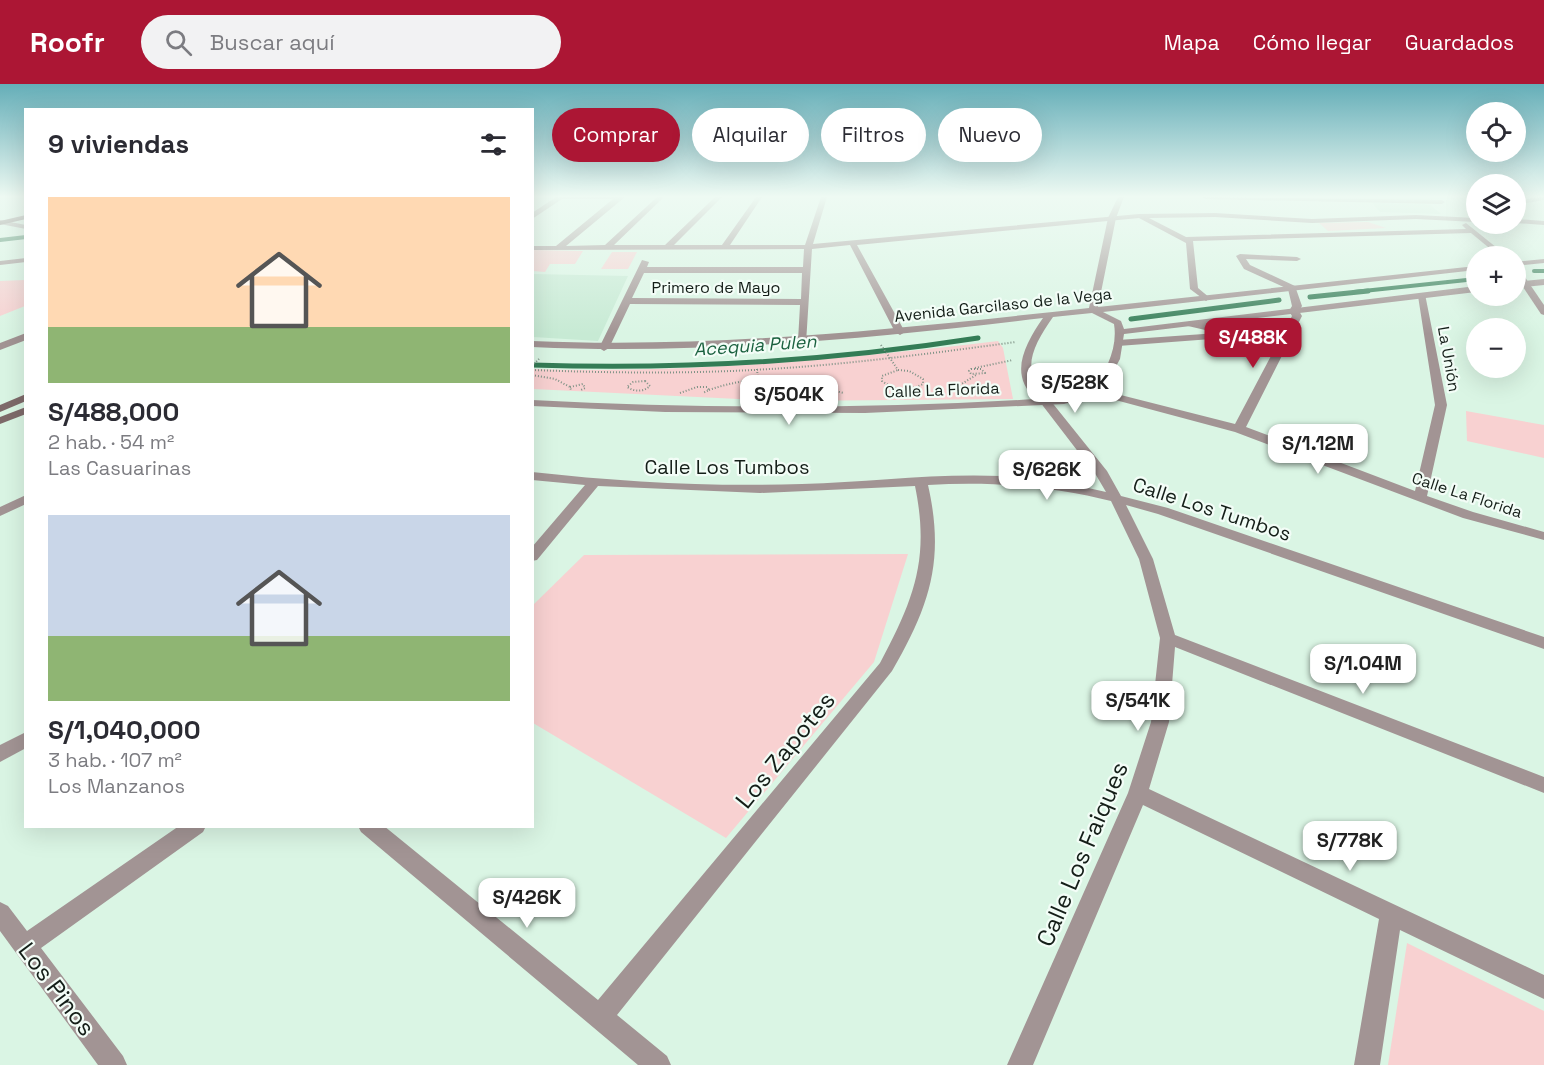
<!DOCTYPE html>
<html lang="es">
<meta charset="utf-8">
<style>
body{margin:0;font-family:"Space Grotesk",sans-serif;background:#f2f2f3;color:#2b2b33;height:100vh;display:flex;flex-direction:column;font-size:22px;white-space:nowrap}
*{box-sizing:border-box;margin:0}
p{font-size:20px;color:#7c7c81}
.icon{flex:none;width:33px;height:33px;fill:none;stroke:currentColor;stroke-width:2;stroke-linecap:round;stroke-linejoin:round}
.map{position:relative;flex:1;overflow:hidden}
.panel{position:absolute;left:24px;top:24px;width:510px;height:720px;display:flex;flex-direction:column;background:#fff;border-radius:0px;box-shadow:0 6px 24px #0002}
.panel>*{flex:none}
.banner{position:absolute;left:552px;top:24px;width:570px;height:54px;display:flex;gap:12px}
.buttons{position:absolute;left:1466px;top:18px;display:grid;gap:12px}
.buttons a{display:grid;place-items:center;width:60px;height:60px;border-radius:50%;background:#fff;box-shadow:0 6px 24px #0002;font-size:30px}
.price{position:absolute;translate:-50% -51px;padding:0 14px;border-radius:12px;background:#fff;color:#222;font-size:20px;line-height:39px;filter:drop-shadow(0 2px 3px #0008)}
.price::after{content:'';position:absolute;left:50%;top:36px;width:18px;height:14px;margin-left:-9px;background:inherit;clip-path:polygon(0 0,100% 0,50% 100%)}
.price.selected{background:#ac1634;color:#fff}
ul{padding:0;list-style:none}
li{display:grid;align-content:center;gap:12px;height:318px;padding:0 24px}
li span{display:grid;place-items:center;height:186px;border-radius:0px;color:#555}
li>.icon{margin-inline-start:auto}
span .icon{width:108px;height:108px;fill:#fffc;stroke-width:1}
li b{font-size:26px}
h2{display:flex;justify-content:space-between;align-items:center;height:72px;padding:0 24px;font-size:26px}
.tag{padding:0 21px;border-radius:27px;background:#fff;box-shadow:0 6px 24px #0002;font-size:21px;line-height:54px}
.tag.selected{background:#ac1634;color:#fff}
header{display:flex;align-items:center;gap:36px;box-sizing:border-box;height:84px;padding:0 30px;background:#ac1634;color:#fff}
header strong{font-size:28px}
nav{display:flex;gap:33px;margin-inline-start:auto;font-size:21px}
.search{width:420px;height:54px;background:#f2f2f3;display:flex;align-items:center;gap:15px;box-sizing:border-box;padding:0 21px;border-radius:33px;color:#7c7c81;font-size:22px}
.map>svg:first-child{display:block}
</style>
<header>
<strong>Roofr</strong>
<div class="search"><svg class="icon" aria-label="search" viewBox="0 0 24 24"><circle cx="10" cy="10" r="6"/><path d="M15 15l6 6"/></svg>Buscar aquí</div>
<nav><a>Mapa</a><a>Cómo llegar</a><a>Guardados</a></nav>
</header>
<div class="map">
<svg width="1544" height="981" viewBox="0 0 1544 981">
<rect width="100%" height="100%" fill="#daf5e4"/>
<g fill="#c7ead4">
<polygon points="1372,119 1425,120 1430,121 1441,130 1380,128"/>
<polygon points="533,190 628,192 598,257 533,253"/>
</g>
<g fill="#f8d1d1">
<polygon points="1368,138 1386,144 1328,147 1319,139"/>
<polygon points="533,166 583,167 575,180 550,180 545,188 533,187"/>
<polygon points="612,168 637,168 628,185 601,185"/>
<polygon points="25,196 25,222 0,232 0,197"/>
<path d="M 998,257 L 1003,264 L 1013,315 L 780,317 L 533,305 L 533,285 C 687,290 844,275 998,257 Z"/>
<polygon points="1466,327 1544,341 1544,374 1467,357"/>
<polygon points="908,470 874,578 726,754 533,639 533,521 584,471"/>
<polygon points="1407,859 1544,927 1544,981 1388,981"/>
</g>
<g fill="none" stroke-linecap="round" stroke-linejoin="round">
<g stroke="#347c56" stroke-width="4">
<polyline points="0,156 26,153"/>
<polyline points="1534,187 1544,187"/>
<polyline points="1354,208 1476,195"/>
</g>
<g stroke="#347c56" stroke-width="5">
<polyline points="1310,213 1368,207"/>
<polyline points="1131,235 1279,216"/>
<path d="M 532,281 C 681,286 831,277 978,254"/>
</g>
<g stroke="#7f9286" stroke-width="2" stroke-dasharray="1 2" stroke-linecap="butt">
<polyline points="881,261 898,286"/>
<polyline points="532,282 539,275"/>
<polyline points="975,284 1013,276"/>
<polyline points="757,285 759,304"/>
<polygon points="971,285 981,285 985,289 971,290 969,287"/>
<path d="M 532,286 C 611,289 691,290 770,285 C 852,280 934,269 1016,258"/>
<path d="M 898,286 L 909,287 L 923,295 L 923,300 C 909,307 895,307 882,297 L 882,292 Z"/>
<polyline points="532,291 555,295 570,303 571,306"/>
<path d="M 645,297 L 650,302 C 643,308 635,308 627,303 L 633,298 Z"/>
<polyline points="570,303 583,300 585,304 581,306"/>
<polygon points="761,304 770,307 770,312 757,315 747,310"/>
<path d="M 709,306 C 746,293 783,291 818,310"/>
<polyline points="830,306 844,309"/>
<polyline points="952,306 976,291"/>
<polyline points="814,307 822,303 830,307"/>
<polyline points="680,309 697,303 707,303 709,306 703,309"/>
</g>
<polygon fill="#a29494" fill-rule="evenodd" points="1293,236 1296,237 1296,241 1227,248 1229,251 1225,254 1118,262 1114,259 1118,256 1218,249 1188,242 1188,238 1191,237 1220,243"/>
<g fill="#a29494" fill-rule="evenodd">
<path d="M 556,113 L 625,113 L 566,162 L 605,161 L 657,113 L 664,113 L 614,161 L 665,161 L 715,113 L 722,113 L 674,161 L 722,161 L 756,113 L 762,113 L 730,161 L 805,161 L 821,113 L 827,113 L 813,160 L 1139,130 L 1215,129 L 1312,135 L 1416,131 L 1476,134 L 1476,138 L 1416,135 L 1312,139 L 1215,133 L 1149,134 L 1186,153 L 1466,145 L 1462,141 L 1466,139 L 1507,172 L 1499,172 L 1471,149 L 1193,157 L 1198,204 L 1210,214 L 1206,217 L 1190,205 L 1186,159 L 1139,134 L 857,161 L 905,248 L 900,251 L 895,248 L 850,161 L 812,165 L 806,259 L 798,257 L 800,221 L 630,220 L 609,264 L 604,267 L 599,264 L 642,176 L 649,178 L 647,183 L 803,183 L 804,165 L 532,166 L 532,162 L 556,162 L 613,115 L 562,115 L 532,135 L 532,129 ZM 644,189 L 802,189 L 801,215 L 632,214 Z"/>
<polygon points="1202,113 1442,116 1445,118 1442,120 1205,115"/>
<polygon points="1539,113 1544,113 1544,116 1515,121 1515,117"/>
<polygon points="1515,135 1544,137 1544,141 1515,139"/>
<polygon points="1240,170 1297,173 1301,175 1297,177 1246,175 1250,181 1295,202 1302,222 1299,227 1302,232 1246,343 1415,407 1435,321 1418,212 1425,210 1447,321 1427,412 1473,428 1544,448 1544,456 1463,434 1235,348 1093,310 1093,306 1097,305 1235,340 1292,232 1289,227 1292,222 1288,205 1244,185 1236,172"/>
<polygon points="26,174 26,178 0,181 0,177"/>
<polygon points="1515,183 1518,183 1544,221 1544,231 1541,230 1515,191"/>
<polygon points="26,249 26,256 0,266 0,259"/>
<path d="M 1046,315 L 1050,316 L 1107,387 L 1121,412 L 1168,424 L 1544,553 L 1544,565 L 1158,430 L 1126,421 L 1153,475 L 1175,551 L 1544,693 L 1544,709 L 1175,563 L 1169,638 L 1149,705 L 1544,891 L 1544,915 L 1400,846 L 1380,981 L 1354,981 L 1379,835 L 1143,721 L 1033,981 L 1007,981 L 1128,709 L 1151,638 L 1160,554 L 1139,475 L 1111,417 C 1050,402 991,397 928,401 C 945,476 930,521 892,587 L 617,931 L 667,972 L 671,981 L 638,981 L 361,748 L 358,742 L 384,742 L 598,916 L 880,579 C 914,515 930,475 915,402 L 760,409 L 598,402 L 537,476 L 532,477 L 532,463 L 585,401 L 532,396 L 532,388 C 622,398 712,403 802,400 C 868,398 935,389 1002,392 C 1037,393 1072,400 1106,408 L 1096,391 L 1040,318 Z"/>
<polygon points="26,411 26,420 0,432 0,423"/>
<polygon points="26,648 26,664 0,678 0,661"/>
<polygon points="179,742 206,742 203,748 41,864 123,972 127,981 98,981 0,847 0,818 8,822 27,847"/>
</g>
<g fill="#a29494" fill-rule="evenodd">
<path d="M 1118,113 L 1124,113 L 1116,134 L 1098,223 L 1476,182 L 1476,186 L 1103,228 L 1121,237 L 1124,245 L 1476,202 L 1476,208 L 1124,250 L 1120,275 L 1101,310 L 1064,320 L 865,329 L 665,328 L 532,322 L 532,316 C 701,325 868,325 1036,315 C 1008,291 1025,260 1043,234 C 873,254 704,271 532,263 L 532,257 C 719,265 903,244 1089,224 L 1108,134 ZM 1092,229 L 1114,240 C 1118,264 1106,287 1093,306 L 1064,314 L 1049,315 C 1018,288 1033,262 1053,233 Z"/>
<polygon points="0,136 26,141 26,145 0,140"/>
<polygon points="1544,175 1544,179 1515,182 1515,178"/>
<polygon points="1544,195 1544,201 1515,204 1515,198"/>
</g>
<g fill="#7e6a6a" fill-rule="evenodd">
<polygon points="26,310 26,317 0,328 0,321"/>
<polygon points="26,323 26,330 0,340 0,333"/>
</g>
<polygon fill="#634d4d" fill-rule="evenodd" points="26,131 26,135 0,141 0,137"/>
</g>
<linearGradient id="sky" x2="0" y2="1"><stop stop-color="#65aeb8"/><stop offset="0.45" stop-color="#eefaf3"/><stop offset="1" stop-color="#eefaf3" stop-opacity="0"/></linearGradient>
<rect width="1544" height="250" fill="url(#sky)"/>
<g text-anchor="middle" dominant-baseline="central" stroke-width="4.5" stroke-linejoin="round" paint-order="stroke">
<g font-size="16" fill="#141e18" stroke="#f3fdf7">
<text x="716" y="203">Primero de Mayo</text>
<text transform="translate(1003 221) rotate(-6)">Avenida Garcilaso de la Vega</text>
<text transform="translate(1449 275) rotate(80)">La Unión</text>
<text transform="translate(942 306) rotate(-2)">Calle La Florida</text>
<text transform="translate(1467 411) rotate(18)">Calle La Florida</text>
</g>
<g font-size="18" font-style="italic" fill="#1a613f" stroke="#f3fdf7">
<text transform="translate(755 261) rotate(-4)">Acequia Pulen</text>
</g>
<g font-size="20" fill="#141e18" stroke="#f3fdf7">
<text x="727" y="383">Calle Los Tumbos</text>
<text transform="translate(1212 425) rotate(18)">Calle Los Tumbos</text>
</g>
<g font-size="24" fill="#141e18" stroke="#f3fdf7">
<text transform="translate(785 666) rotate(-51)">Los Zapotes</text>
<text transform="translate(1082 770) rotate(-67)">Calle Los Faiques</text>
<text transform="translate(57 905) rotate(53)">Los Pinos</text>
</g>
</g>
</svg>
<div class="buttons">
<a><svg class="icon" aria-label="locate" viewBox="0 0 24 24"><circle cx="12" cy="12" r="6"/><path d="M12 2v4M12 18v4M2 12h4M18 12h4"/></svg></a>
<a><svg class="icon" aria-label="layers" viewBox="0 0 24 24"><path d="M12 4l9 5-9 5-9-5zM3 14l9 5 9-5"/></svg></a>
<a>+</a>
<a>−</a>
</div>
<b class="price selected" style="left:1253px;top:285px">S/488K</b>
<b class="price" style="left:1075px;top:330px">S/528K</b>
<b class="price" style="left:789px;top:342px">S/504K</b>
<b class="price" style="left:1318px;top:391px">S/1.12M</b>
<b class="price" style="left:1047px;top:417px">S/626K</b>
<b class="price" style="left:1363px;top:611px">S/1.04M</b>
<b class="price" style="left:1138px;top:648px">S/541K</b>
<b class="price" style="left:1350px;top:788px">S/778K</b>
<b class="price" style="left:527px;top:845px">S/426K</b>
<div class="banner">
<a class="tag selected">Comprar</a>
<a class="tag">Alquilar</a>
<a class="tag">Filtros</a>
<a class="tag">Nuevo</a>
</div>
<section class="panel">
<h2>9 viviendas<svg class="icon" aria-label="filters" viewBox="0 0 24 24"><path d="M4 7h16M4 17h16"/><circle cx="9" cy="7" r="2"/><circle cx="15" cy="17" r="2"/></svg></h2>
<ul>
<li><span style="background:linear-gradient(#ffd9b3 70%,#8fb573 0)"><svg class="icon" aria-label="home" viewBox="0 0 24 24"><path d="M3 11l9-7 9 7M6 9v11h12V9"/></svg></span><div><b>S/488,000</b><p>2 hab. · 54 m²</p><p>Las Casuarinas</p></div></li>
<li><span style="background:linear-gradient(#c9d6e8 65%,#8fb573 0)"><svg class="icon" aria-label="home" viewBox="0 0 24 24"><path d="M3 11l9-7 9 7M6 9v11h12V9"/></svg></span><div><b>S/1,040,000</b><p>3 hab. · 107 m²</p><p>Los Manzanos</p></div></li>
</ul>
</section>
</div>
